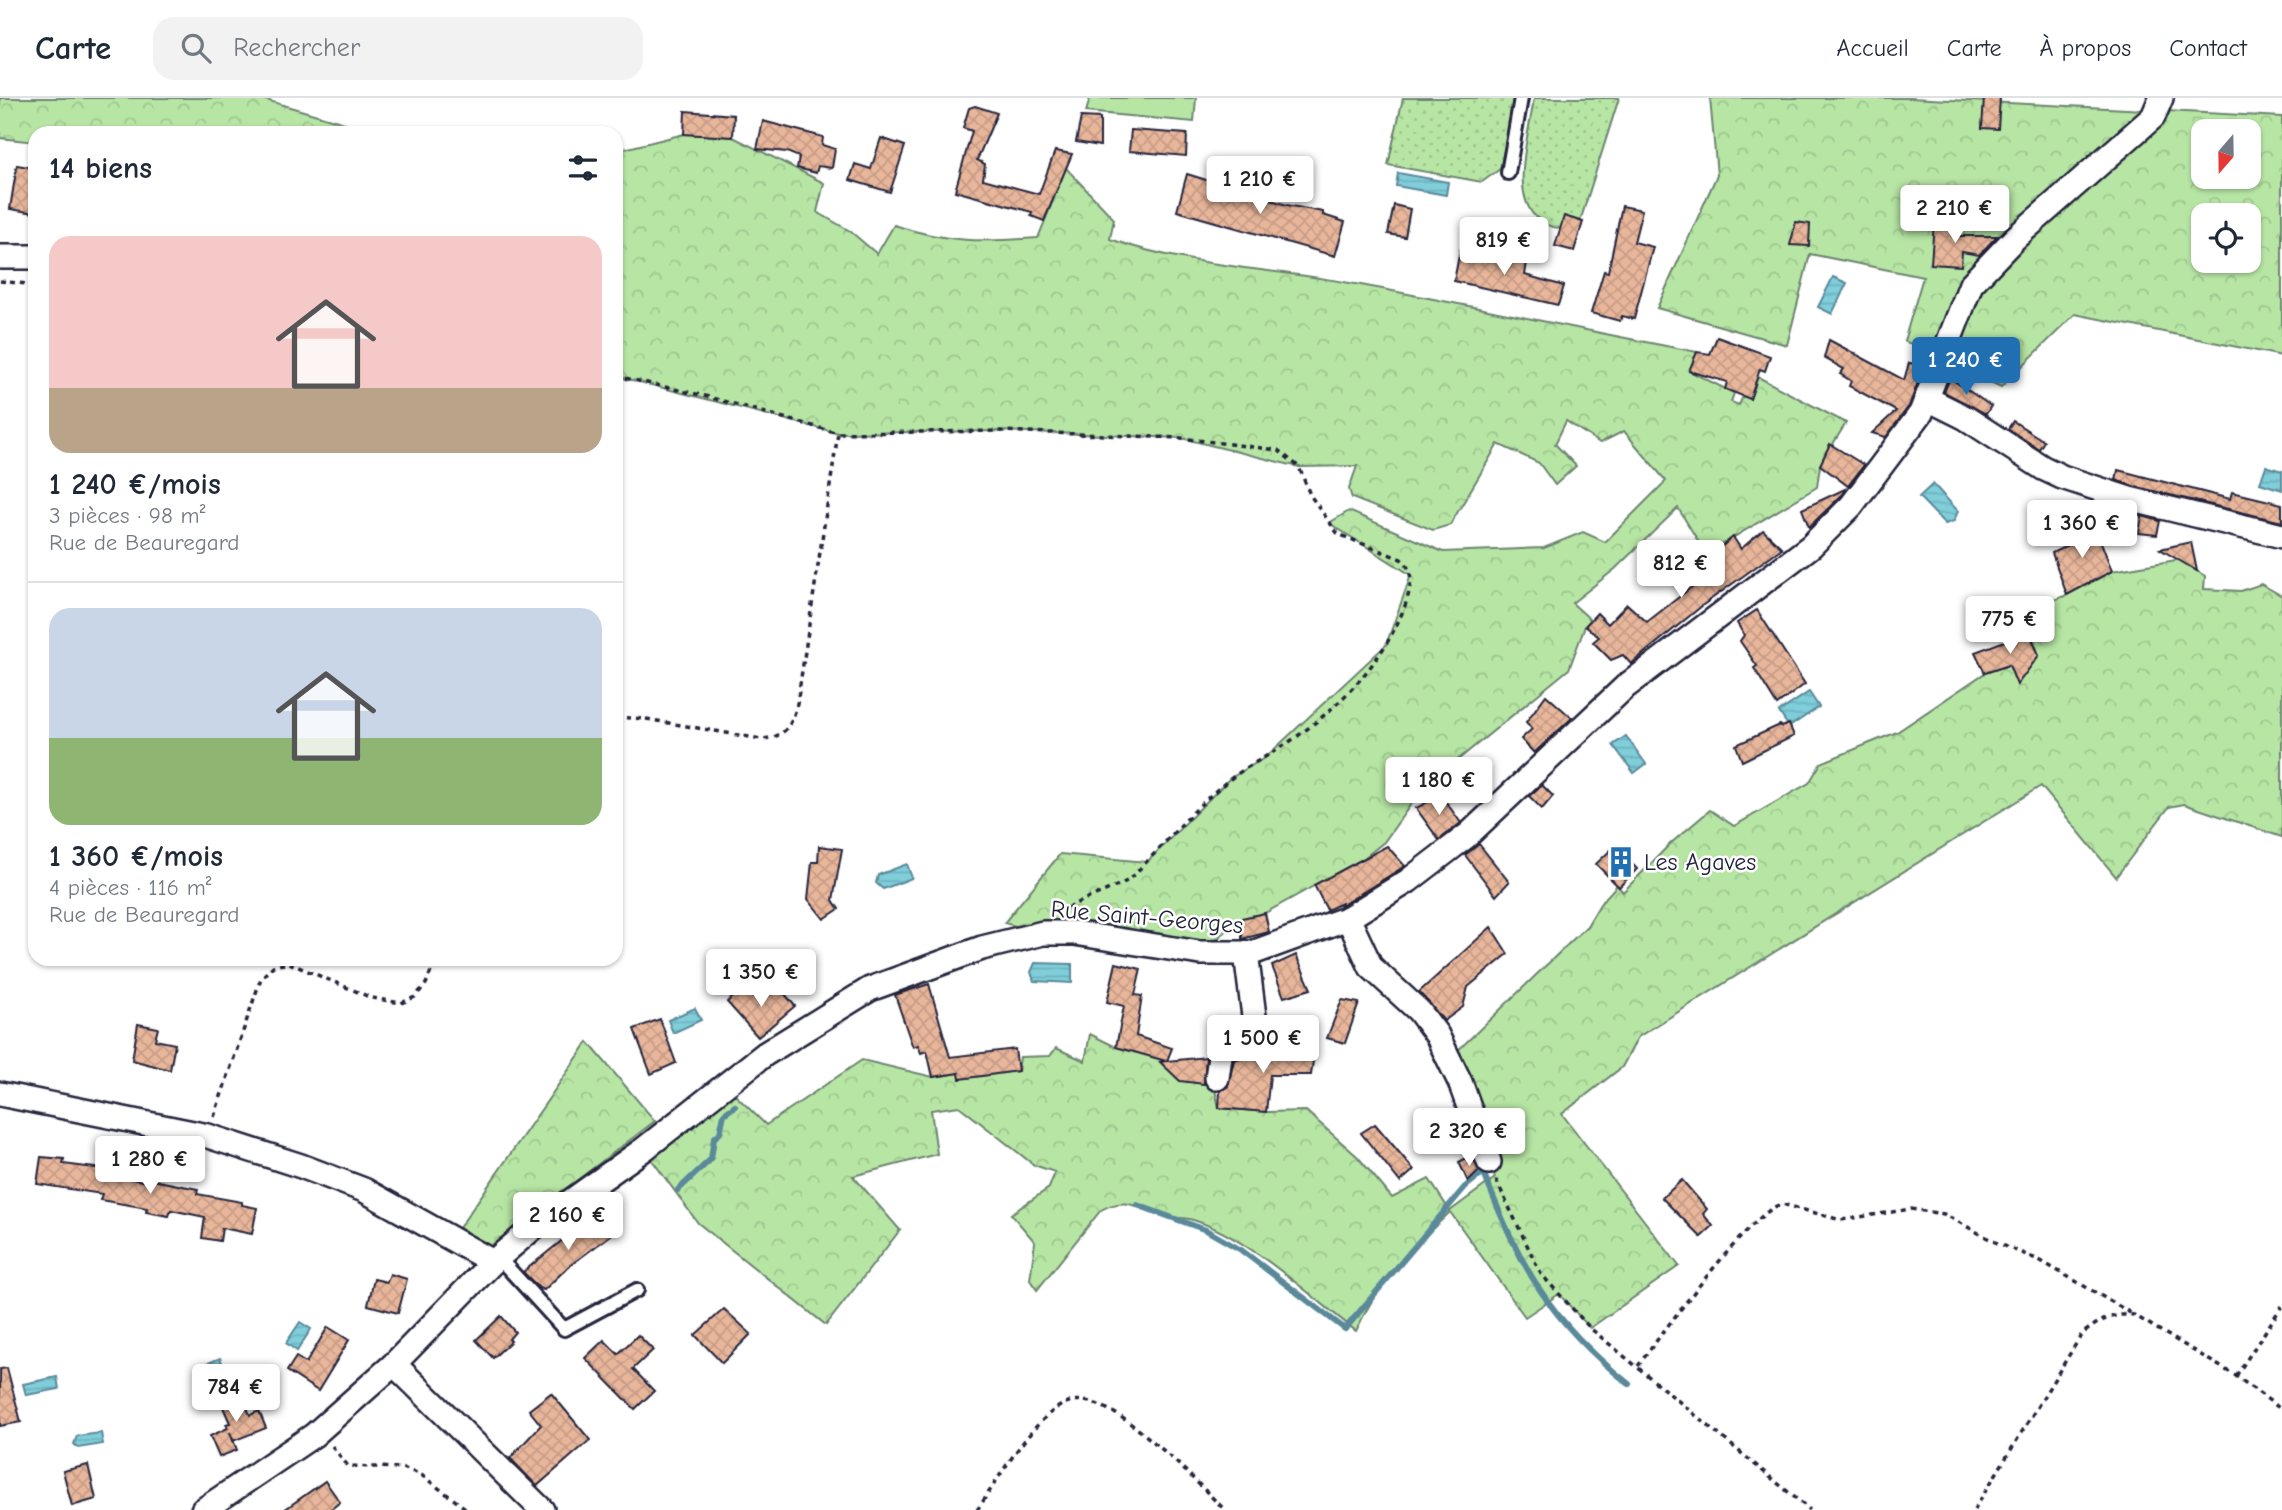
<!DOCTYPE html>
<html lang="fr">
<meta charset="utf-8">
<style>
body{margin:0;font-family:"Comic Neue",sans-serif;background:#f2f2f3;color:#1f2937;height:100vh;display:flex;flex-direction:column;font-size:26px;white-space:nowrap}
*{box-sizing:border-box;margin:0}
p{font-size:23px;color:#747a83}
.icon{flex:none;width:38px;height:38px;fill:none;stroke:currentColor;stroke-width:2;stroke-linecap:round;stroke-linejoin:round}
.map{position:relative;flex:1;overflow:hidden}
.drawer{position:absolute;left:28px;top:28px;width:595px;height:840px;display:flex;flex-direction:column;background:#fff;border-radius:21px;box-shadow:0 2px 5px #0004}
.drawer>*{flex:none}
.needle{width:46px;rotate:200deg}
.fabs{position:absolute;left:2191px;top:21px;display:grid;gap:14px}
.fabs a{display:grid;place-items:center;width:70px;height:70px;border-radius:14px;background:#fff;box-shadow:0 2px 5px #0004;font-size:35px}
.price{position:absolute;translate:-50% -60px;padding:0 16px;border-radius:7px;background:#fff;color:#222;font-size:23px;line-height:46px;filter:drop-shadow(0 2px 4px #0008)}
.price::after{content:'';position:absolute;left:50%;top:42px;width:21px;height:16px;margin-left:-10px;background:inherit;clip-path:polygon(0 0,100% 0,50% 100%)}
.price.current{background:#1f6fb2;color:#fff}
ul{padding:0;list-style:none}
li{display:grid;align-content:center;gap:14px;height:371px;padding:0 21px}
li+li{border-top:2px solid #e0e1e3}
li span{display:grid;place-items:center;height:217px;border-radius:21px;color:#555}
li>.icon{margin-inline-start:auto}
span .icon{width:126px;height:126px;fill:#fffc;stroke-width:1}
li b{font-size:30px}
h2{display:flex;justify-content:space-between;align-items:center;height:84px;padding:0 21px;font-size:30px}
header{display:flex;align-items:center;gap:42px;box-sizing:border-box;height:98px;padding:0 35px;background:#fff;border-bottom:2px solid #e0e1e3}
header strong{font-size:33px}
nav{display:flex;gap:38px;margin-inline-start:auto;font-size:24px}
.search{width:490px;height:63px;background:#f2f2f3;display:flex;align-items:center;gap:18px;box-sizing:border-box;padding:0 24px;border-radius:21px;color:#747a83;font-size:26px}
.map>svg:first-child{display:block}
</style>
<header>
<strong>Carte</strong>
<div class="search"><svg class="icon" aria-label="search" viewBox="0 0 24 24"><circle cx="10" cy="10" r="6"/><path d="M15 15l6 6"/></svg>Rechercher</div>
<nav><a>Accueil</a><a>Carte</a><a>À propos</a><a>Contact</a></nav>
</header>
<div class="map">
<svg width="2282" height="1412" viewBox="0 0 2282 1412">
<defs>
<pattern id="grass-dots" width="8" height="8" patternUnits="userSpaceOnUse" patternTransform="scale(1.75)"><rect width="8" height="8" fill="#b7e6a4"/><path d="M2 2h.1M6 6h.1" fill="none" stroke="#9dc58e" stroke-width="1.8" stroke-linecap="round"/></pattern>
<pattern id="forest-crowns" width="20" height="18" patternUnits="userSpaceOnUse" patternTransform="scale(1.75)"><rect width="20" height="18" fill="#b7e6a4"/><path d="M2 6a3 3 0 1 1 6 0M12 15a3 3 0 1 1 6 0" fill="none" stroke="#9dc58e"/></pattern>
<pattern id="water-rules" width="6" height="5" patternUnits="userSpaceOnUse" patternTransform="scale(1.75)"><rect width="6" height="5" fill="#7fceda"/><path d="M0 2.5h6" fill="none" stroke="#6db1bc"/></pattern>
<pattern id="building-cross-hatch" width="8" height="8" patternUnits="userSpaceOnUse" patternTransform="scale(1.75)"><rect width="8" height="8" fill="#e8b69a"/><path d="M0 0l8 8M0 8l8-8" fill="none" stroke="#c79c86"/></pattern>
</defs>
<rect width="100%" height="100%" fill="#fff"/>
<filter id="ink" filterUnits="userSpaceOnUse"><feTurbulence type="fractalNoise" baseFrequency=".0143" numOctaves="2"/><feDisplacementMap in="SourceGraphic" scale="14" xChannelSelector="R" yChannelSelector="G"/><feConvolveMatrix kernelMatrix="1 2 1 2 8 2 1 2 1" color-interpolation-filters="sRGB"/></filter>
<g filter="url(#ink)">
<g fill="url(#grass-dots)" stroke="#6c8470" stroke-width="2">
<polygon points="1403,0 1515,0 1500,71 1482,84 1388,67"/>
<path d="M 1534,0 L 1619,0 L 1577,133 C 1568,131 1554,131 1545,126 C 1505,105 1530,35 1534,0 Z"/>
</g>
<g fill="url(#forest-crowns)" stroke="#6c8470" stroke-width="2" fill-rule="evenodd">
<polygon points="0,0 259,0 379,35 35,35 35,44 0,40"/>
<path d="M 1710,0 L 1910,0 L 2282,19 L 2282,258 L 2075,216 L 2001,289 L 1904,243 L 1923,179 L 1810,156 L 1787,247 L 1657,210 L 1717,77 ZM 2203,33 L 2249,33 L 2249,79 L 2203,79 ZM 2203,117 L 2249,117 L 2249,163 L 2203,163 Z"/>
<path d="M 684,36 L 733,39 L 824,85 L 817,114 L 850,133 L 877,156 L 894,127 C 949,145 981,144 1038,140 L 1066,70 L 1114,121 L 1110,141 C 1185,168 1265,170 1344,184 C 1462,205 1579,232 1697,254 L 1689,273 L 1734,295 L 1731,304 L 1739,307 L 1743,298 L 1750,301 L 1758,279 L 1846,325 L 1820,367 L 1817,389 L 1706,456 L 1678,410 L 1615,471 L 1572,505 L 1591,522 L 1585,528 L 1569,571 L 1421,692 L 1384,744 L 1364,760 L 1265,815 L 1242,820 L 1200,855 L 1043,835 L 1004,825 L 1060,756 L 1147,764 L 1229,681 L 1266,659 L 1386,547 L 1411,477 L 1329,425 L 1349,413 L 1443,454 L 1544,450 L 1583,434 L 1605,444 L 1666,383 L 1624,333 L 1600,345 L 1566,323 L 1555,346 L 1576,368 L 1555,387 L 1539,365 L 1498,346 L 1450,427 L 1433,432 L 1352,400 L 1349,391 L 1357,368 L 1299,369 L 1181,340 L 1000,333 L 838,335 L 616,278 L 616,53 Z"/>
<path d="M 2194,459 L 2192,470 L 2205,478 L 2204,491 L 2241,493 L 2261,486 L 2282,498 L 2282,739 L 2184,706 L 2169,709 L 2116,779 L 2041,688 L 1638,939 L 1622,969 L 1562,1016 L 1679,1168 L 1590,1230 L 1559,1196 L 1525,1219 L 1450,1114 C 1408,1154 1381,1179 1356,1233 C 1312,1199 1245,1137 1193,1122 C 1184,1119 1175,1121 1166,1118 C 1139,1112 1128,1097 1101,1112 L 1037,1192 L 1030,1182 L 1035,1144 L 1011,1116 L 1049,1090 L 1055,1074 L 1034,1067 L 959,1008 L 931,1012 L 937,1056 L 853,1078 L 900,1132 L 826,1227 L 698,1125 L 644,1051 L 726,988 L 766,1027 L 862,962 L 933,979 L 959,975 L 961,981 L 1018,973 L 1020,959 L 1050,958 L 1056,950 L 1085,963 L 1090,936 L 1116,949 L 1166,960 L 1163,967 L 1192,984 L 1212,987 L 1213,982 L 1219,1010 L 1266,1014 L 1306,1013 L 1358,1059 L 1392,1100 L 1429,1081 L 1450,1113 L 1495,1080 L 1450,960 L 1587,828 L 1600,806 L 1617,787 L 1623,794 L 1670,746 L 1710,712 L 1734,728 L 1809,685 L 1821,665 L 1897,634 L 1985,575 L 2009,567 L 2014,580 L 2023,578 L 2034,564 L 2032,560 L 2039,558 L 2025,513 L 2067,497 L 2112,473 Z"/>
<polygon points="588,944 655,1023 488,1150 457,1133"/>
</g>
<polygon fill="#b7e6a4" stroke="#6c8470" stroke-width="2" points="1090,0 1196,0 1194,24 1086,14"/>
<g fill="url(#water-rules)" stroke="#5a899a" stroke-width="2">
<polygon points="1398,75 1448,84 1446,97 1396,88"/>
<polygon points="1833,179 1847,185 1832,216 1818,209"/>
<polygon points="2266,368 2282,373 2282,392 2260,385"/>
<polygon points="1933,386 1958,413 1954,423 1945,426 1919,399"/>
<polygon points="1809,594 1819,609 1789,629 1779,614"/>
<polygon points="1626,638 1646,666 1634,675 1613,647"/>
<polygon points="907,766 912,780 883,791 876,785 878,777"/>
<polygon points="1035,865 1072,866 1072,885 1034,883 1031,874"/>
<polygon points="695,910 701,922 673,935 668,922"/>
<polygon points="300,1224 311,1231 297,1253 286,1245"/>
<polygon points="220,1260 225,1272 201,1282 196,1270"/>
<polygon points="57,1279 59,1291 26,1297 23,1286"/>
<polygon points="101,1335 103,1346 78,1350 74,1346 77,1338"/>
</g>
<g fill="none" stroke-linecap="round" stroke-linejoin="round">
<g stroke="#5a899a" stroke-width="6">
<path d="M 1484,1076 C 1521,1169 1548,1222 1629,1286"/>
<polyline points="678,1092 711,1061 714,1040 720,1035 724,1016 735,1008"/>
<polyline points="1137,1107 1206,1132 1241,1152 1345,1231 1465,1089 1489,1070"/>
</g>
</g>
<g fill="url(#building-cross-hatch)" stroke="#22223b" stroke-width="2">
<polygon points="1984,0 2000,0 1998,31 1982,30"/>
<polygon points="975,8 997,15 977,62 985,66 983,81 1039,96 1055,53 1072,56 1044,123 1031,118 1032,114 955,93 972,33 963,30 969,10"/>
<polygon points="685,13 734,17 733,39 684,36"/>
<polygon points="1081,19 1100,20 1100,48 1076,44"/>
<polygon points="763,23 823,39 822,47 835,51 832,70 818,68 816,75 797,70 799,59 787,54 757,51"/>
<polygon points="1131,32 1187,36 1186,58 1129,53"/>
<polygon points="881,40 905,48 890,94 850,82 855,66 871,71"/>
<polygon points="17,67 35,70 35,115 10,111"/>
<polygon points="1187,76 1287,107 1323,114 1323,117 1345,124 1335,158 1177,113"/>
<polygon points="1394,107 1410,111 1405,139 1388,136"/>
<polygon points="1622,108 1642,112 1634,144 1653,149 1634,221 1622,218 1620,223 1591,215 1604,173 1608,174"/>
<polygon points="1564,118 1583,124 1574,153 1555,148"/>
<polygon points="1796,124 1810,126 1809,148 1790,147"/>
<polygon points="1934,124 1952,126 1952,138 1997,138 1979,157 1962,154 1961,168 1931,166"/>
<polygon points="1460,152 1527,164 1525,177 1564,188 1558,207 1454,183"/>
<polygon points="1717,239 1770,258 1765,273 1760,271 1750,301 1725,291 1727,284 1689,273 1697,254 1710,256"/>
<polygon points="1829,242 1904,282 1909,265 1925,266 1909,308 1886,339 1872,335 1896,313 1849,288 1851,283 1840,276 1844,271 1824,260"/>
<polygon points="1950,280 1991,308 1986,316 1944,294"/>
<polygon points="2013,323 2044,343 2039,351 2008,331"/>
<polygon points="1830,346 1864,367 1848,388 1820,367"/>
<polygon points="2118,372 2230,401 2232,394 2282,406 2282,424 2133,388 2116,382"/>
<polygon points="1845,391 1843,396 1809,429 1802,411"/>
<polygon points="2142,418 2160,423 2157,437 2139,435"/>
<polygon points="2093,423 2112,473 2067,497 2052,455 2081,441 2077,428"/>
<polygon points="1763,432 1782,450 1703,507 1631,566 1623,557 1611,562 1593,544 1599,539 1585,528 1597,515 1608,526 1627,506 1647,524 1697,485 1692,474 1733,439 1741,451"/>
<polygon points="2191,444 2197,473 2160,451"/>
<polygon points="1757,512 1805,586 1777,607 1754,570 1757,568 1740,543 1744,537 1737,525"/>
<polygon points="2029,534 2039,557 2017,587 2009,567 1985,575 1975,554"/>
<polygon points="1546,597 1572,620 1534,655 1521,641 1532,631 1526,624"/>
<polygon points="1789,626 1794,638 1742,663 1736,647 1780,627 1782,629"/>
<polygon points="1542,687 1553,698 1542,711 1529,698"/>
<polygon points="1441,697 1461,725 1439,742 1416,710"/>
<polygon points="1479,746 1509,784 1496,798 1465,757"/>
<polygon points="819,748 842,751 833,802 839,811 824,821 808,801 812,764 818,764"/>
<polygon points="1387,748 1405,768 1342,807 1342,805 1327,812 1314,787"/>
<polygon points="1615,748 1637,771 1619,789 1596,766"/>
<polygon points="1265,815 1269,834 1242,841 1242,820"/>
<polygon points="1491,829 1508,856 1468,889 1463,909 1444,923 1419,894"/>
<polygon points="1296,857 1311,891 1284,899 1272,868"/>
<polygon points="1116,865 1141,871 1135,897 1142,898 1136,938 1172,950 1167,963 1206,959 1204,986 1180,983 1160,964 1166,963 1116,949 1124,908 1107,904"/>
<polygon points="929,886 950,959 1015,951 1018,973 960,981 959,975 933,979 927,953 921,955 918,947 913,949 910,941 895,897"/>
<polygon points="746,888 759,905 779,889 795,908 758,939 727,904"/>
<polygon points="1342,902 1359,905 1345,945 1327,940"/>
<polygon points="660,921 676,965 651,976 634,931"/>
<polygon points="138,926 158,930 155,942 175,946 170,972 132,962"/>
<polygon points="1264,946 1315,949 1311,977 1270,977 1266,1014 1219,1010 1220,993 1228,988 1234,962 1253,955 1263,955"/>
<polygon points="1375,1026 1414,1072 1400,1084 1361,1035"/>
<polygon points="1472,1057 1479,1073 1468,1084 1459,1064"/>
<polygon points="41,1059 64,1061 63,1066 118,1073 118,1078 152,1085 153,1082 198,1091 197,1096 242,1104 242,1107 257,1110 252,1136 222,1130 220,1143 202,1140 205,1119 171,1112 169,1118 146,1114 147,1110 100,1102 102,1096 37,1086"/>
<polygon points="1682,1082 1707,1111 1703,1116 1713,1128 1701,1139 1662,1100"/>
<polygon points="596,1115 611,1137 568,1169 544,1192 539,1190 523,1174"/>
<polygon points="390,1176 407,1181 398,1215 368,1207 374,1181 387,1184"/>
<polygon points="724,1211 751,1236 722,1265 695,1237"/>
<polygon points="501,1218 515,1234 509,1241 511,1243 493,1260 476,1242"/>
<polygon points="328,1229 349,1242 318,1293 287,1273 296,1259 306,1265"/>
<polygon points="638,1237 653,1252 633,1271 654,1293 635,1311 585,1260 604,1242 618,1256"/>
<polygon points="7,1270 21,1324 0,1328 0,1271"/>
<polygon points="240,1293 250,1317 259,1313 266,1330 233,1343 230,1334 237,1352 219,1359 210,1338 228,1330 226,1326 230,1325 220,1302"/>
<polygon points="551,1295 590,1342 537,1388 510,1360 541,1327 529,1312"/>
<polygon points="88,1367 96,1401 72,1408 63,1373"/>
<polygon points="325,1383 340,1404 330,1412 284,1412"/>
</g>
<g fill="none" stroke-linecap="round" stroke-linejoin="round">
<defs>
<g id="lane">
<polyline points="1508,75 1521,0"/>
<polyline points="498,1159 564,1231 637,1192"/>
</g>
<g id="street">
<polyline points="0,159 35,159"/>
<polyline points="1928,301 1966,320 2043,370 2062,379 2129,401 2282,438"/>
<polyline points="1348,820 1371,869 1419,913 1437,937 1460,984 1489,1064"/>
<polyline points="1217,980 1221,951 1246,943 1256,934 1246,855"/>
<polyline points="0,996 208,1038 301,1068 364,1092 493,1164"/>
<polyline points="394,1266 542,1412"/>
<polyline points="203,1412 314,1337 394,1266 493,1164 533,1130 644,1051 765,956 870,891 982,850 1043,835 1074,835 1200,855 1252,855 1348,820 1408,783 1468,737 1625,589 1811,448 1851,408 1921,315 1971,186 2015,140 2153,19 2161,0"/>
</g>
</defs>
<use href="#lane" stroke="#22223b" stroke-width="18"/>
<use href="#street" stroke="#22223b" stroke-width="28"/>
<g stroke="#22223b" stroke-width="3.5" stroke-dasharray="5 5" stroke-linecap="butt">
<polyline points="0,183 35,187"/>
<path d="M 616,278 L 705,298 L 838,335 L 1000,333 L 1181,340 L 1278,352 L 1299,369 L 1310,397 L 1338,436 L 1401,461 C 1415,473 1411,488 1406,505 C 1385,562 1342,607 1292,642 C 1272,656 1248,667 1229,682 C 1192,710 1162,751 1127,783 C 1113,791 1066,807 1061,815"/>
<path d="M 616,619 L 646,621 L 761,641 C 785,640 792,627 797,606 L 838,335"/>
<polyline points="214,1019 261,880 273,868 289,865 372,900 401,905 415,899 426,886 436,861"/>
<polyline points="1496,1082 1541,1176 1590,1230 1810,1412"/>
<path d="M 1638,1268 C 1659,1239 1754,1110 1782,1106 L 1841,1122 L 1911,1111 L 1944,1116 L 1995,1144 L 2041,1163 L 2134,1217"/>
<polyline points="2236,1278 2282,1208"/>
<polyline points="332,1348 348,1368 402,1370 420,1376 468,1412"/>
<path d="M 977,1412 C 999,1381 1031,1321 1066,1305 C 1107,1285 1196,1385 1225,1412"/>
<path d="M 1974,1412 L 2082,1236 C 2099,1223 2112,1215 2134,1217 L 2236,1278 L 2282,1312"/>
</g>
<use href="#lane" stroke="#fff" stroke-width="12"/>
<use href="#street" stroke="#fff" stroke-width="23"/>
</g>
</g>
<defs>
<symbol id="building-bare" viewBox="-9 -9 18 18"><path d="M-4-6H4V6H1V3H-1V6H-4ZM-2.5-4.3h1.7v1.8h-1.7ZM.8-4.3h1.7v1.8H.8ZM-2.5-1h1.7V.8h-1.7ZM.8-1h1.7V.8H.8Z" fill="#1f6fb2" stroke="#fff" stroke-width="2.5" paint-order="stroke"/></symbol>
</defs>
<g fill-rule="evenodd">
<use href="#building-bare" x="1599" y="742" width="44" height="44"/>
</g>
<g text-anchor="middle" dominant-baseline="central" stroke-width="5" stroke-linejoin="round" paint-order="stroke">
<g font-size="24" fill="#22223b" stroke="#fff" text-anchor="start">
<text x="1644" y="764">Les Agaves</text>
</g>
<g font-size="24" fill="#22223b" stroke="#fff">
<text transform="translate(1147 819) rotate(5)">Rue Saint-Georges</text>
</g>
</g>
</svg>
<div class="fabs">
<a><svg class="needle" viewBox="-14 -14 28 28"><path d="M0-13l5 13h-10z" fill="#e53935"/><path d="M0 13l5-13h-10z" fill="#747a83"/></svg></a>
<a><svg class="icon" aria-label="locate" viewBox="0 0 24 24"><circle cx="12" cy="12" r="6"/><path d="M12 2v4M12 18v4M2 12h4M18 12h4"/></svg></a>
</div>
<b class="price" style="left:1260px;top:118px">1 210 €</b>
<b class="price" style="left:1955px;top:147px">2 210 €</b>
<b class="price" style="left:1504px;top:179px">819 €</b>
<b class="price current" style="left:1966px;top:299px">1 240 €</b>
<b class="price" style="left:2082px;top:462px">1 360 €</b>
<b class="price" style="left:1681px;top:502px">812 €</b>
<b class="price" style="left:2010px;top:558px">775 €</b>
<b class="price" style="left:1439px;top:719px">1 180 €</b>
<b class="price" style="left:761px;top:911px">1 350 €</b>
<b class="price" style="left:1263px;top:977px">1 500 €</b>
<b class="price" style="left:1469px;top:1070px">2 320 €</b>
<b class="price" style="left:150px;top:1098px">1 280 €</b>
<b class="price" style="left:568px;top:1154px">2 160 €</b>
<b class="price" style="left:236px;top:1326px">784 €</b>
<section class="drawer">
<h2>14 biens<svg class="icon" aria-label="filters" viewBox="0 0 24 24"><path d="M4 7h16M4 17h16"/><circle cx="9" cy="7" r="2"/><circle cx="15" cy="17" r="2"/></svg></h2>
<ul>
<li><span style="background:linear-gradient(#f6c9c9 70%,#b9a48a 0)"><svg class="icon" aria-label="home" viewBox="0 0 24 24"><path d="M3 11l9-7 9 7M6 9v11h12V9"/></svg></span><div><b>1 240 €/mois</b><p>3 pièces · 98 m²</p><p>Rue de Beauregard</p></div></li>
<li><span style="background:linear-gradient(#c9d6e8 60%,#8fb573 0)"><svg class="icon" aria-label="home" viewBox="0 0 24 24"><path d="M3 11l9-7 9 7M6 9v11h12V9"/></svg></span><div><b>1 360 €/mois</b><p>4 pièces · 116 m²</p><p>Rue de Beauregard</p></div></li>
</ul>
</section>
</div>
